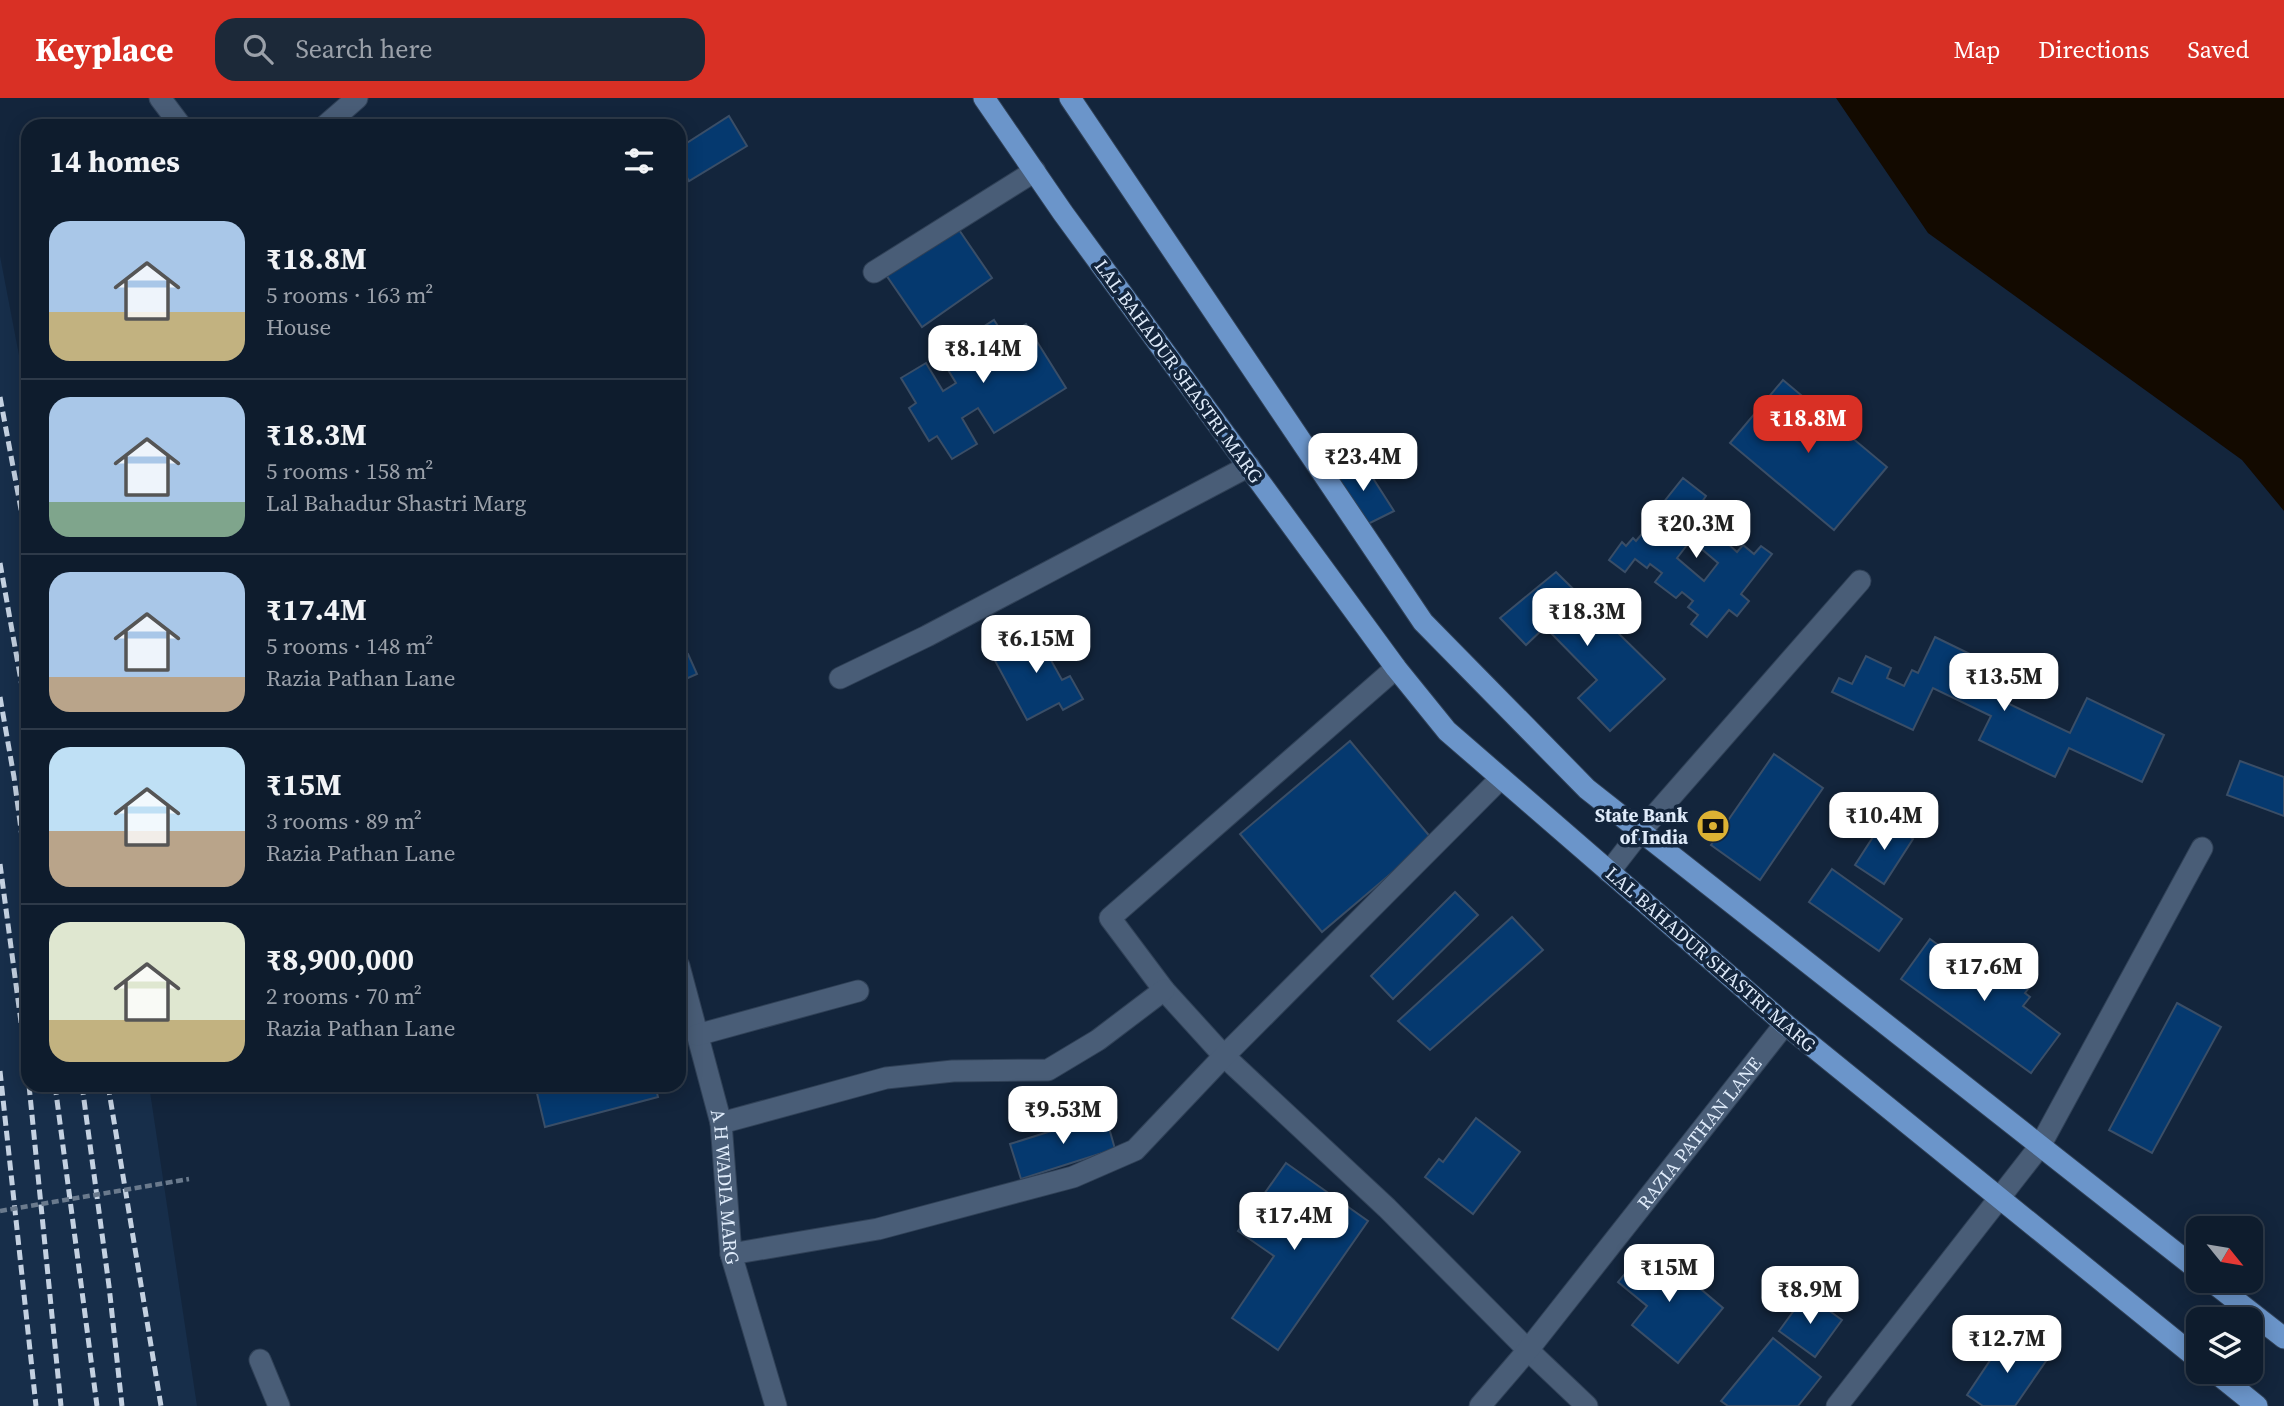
<!DOCTYPE html>
<meta charset="utf-8">
<style>
body{margin:0;font-family:"Source Serif 4",serif;background:#1c2939;color:#f1f3f6;height:100vh;display:flex;flex-direction:column;font-size:26px;white-space:nowrap}
*{box-sizing:border-box;margin:0}
p{font-size:23px;color:#9ba1aa}
.icon{flex:none;width:38px;height:38px;fill:none;stroke:currentColor;stroke-width:2;stroke-linecap:round;stroke-linejoin:round}
.map{position:relative;flex:1;overflow:hidden}
.side{position:absolute;left:21px;top:21px;width:665px;height:973px;display:flex;flex-direction:column;background:#0e1c2d;border-radius:21px;box-shadow:0 4px 18px #0003,0 0 0 2px #2e3a49}
.side>*{flex:none}
.needle{width:46px;rotate:120deg}
.tools{position:absolute;left:2186px;top:1118px;display:grid;gap:14px}
.tools a{display:grid;place-items:center;width:77px;height:77px;border-radius:14px;background:#0e1c2d;box-shadow:0 4px 18px #0003,0 0 0 2px #2e3a49;font-size:35px}
.price{position:absolute;translate:-50% -60px;padding:0 16px;border-radius:14px;background:#fff;color:#222;font-size:23px;line-height:46px;filter:drop-shadow(0 2px 4px #0008)}
.price::after{content:'';position:absolute;left:50%;top:42px;width:21px;height:16px;margin-left:-10px;background:inherit;clip-path:polygon(0 0,100% 0,50% 100%)}
.price.on{background:#d93025;color:#fff}
ul{padding:0;list-style:none}
li{display:flex;align-items:center;gap:21px;height:175px;padding:0 28px}
li+li{border-top:2px solid #2e3a49}
li span{display:grid;place-items:center;flex:none;width:196px;height:140px;border-radius:21px;color:#555}
li>.icon{margin-inline-start:auto}
span .icon{width:84px;height:84px;fill:#fffc;stroke-width:1}
li b{font-size:30px}
h2{display:flex;justify-content:space-between;align-items:center;height:84px;padding:0 28px;font-size:30px}
header{display:flex;align-items:center;gap:42px;box-sizing:border-box;height:98px;padding:0 35px;background:#d93025;color:#fff}
header strong{font-size:33px}
nav{display:flex;gap:38px;margin-inline-start:auto;font-size:24px}
.search{width:490px;height:63px;background:#1c2939;display:flex;align-items:center;gap:18px;box-sizing:border-box;padding:0 24px;border-radius:21px;color:#9ba1aa;font-size:26px}
.map>svg:first-child{display:block}
</style>
<header>
<strong>Keyplace</strong>
<div class="search"><svg class="icon" aria-label="search" viewBox="0 0 24 24"><circle cx="10" cy="10" r="6"/><path d="M15 15l6 6"/></svg>Search here</div>
<nav><a>Map</a><a>Directions</a><a>Saved</a></nav>
</header>
<div class="map">
<svg width="2284" height="1308" viewBox="0 0 2284 1308">
<rect width="100%" height="100%" fill="#13253c"/>
<polygon fill="#172e4a" points="0,158 28,304 28,987 149,987 197,1308 0,1308"/>
<polygon fill="#130a00" points="1836,0 2284,0 2284,413 2242,362 1928,135"/>
<g fill="#05396f" stroke="#3a4e67" stroke-width="2" fill-rule="evenodd">
<polygon points="729,18 747,48 689,83 679,66 679,50"/>
<polygon points="955,126 992,180 922,229 884,174"/>
<polygon points="994,222 1005,239 1026,226 1066,290 994,335 978,310 962,320 977,346 952,361 937,338 929,343 909,310 916,305 901,280 926,265 943,293 956,285 939,257"/>
<polygon points="1783,282 1887,369 1834,432 1730,345"/>
<polygon points="1360,360 1394,413 1364,428 1332,380"/>
<path d="M 1683,380 L 1706,398 L 1699,408 L 1707,414 L 1701,421 L 1706,426 L 1710,421 L 1732,439 L 1727,445 L 1737,454 L 1743,447 L 1754,456 L 1761,448 L 1772,456 L 1741,496 L 1749,503 L 1737,518 L 1729,512 L 1707,539 L 1691,526 L 1698,517 L 1688,509 L 1693,503 L 1682,494 L 1676,500 L 1655,484 L 1662,475 L 1650,466 L 1647,470 L 1635,461 L 1625,474 L 1609,462 L 1622,444 L 1626,448 L 1633,440 L 1636,443 L 1646,431 L 1653,437 L 1663,425 L 1677,437 L 1683,429 L 1659,410 ZM 1691,442 L 1718,465 L 1704,483 L 1677,460 Z"/>
<polygon points="1556,474 1665,581 1610,633 1578,600 1597,582 1545,529 1526,547 1500,520"/>
<polygon points="1041,524 1052,544 1043,548 1062,582 1070,578 1083,601 1063,612 1059,605 1027,622 993,559 1027,540 1024,534"/>
<polygon points="1935,539 2015,578 2003,603 2070,635 2087,600 2164,637 2142,684 2069,650 2055,679 1979,642 1991,618 1933,590 1913,632 1832,594 1839,580 1852,586 1866,558 1891,570 1887,580 1904,588 1912,572 1918,575"/>
<polygon points="688,556 697,576 679,584 679,560"/>
<polygon points="1350,643 1432,741 1322,834 1240,736"/>
<polygon points="1774,656 1823,690 1760,782 1711,747"/>
<polygon points="2240,663 2284,679 2284,718 2227,697"/>
<polygon points="1884,722 1913,741 1884,786 1855,767"/>
<polygon points="1832,771 1902,821 1879,853 1809,804"/>
<polygon points="1455,794 1478,817 1393,901 1371,878"/>
<polygon points="1512,819 1543,852 1430,952 1398,923"/>
<polygon points="1930,841 1979,876 1987,865 1997,872 2005,861 2035,882 2025,895 2030,899 2023,908 2060,936 2031,975 1901,881"/>
<polygon points="2177,905 2221,929 2152,1055 2109,1032"/>
<polygon points="535,987 655,987 658,999 545,1029"/>
<polygon points="1105,1016 1115,1051 1021,1081 1010,1046"/>
<polygon points="1476,1020 1520,1054 1473,1116 1425,1079 1439,1061 1443,1064"/>
<polygon points="1286,1065 1368,1123 1278,1252 1232,1220 1274,1158 1238,1133"/>
<polygon points="1649,1147 1723,1210 1678,1265 1632,1227 1647,1208 1618,1184"/>
<polygon points="1806,1196 1842,1222 1815,1259 1779,1233"/>
<polygon points="2007,1237 2046,1263 2015,1308 1983,1308 1967,1297"/>
<polygon points="1773,1240 1821,1279 1798,1308 1728,1308 1721,1303"/>
</g>
<g fill="none" stroke-linecap="round" stroke-linejoin="round">
<defs>
<g id="minor">
<polyline points="160,0 181,28"/>
<polyline points="325,28 357,0"/>
<polyline points="874,174 1035,73"/>
<polyline points="1396,570 1110,820 1164,892 1224,958 1387,1110 1528,1252 1587,1308"/>
<polyline points="840,580 927,538 1249,368"/>
<polyline points="1609,774 1640,734 1860,483"/>
<path id="s1" d="M 679,868 L 721,1025 L 731,1156 L 776,1308"/>
<polyline points="697,937 858,893"/>
<polyline points="721,1025 886,980 953,973 1048,972 1098,942 1164,892"/>
<polyline points="731,1156 878,1131 1073,1079 1135,1052 1224,958 1501,680"/>
<polyline points="260,1262 279,1308"/>
<path id="s2" d="M 1480,1308 L 1528,1252 L 1785,926"/>
<polyline points="1837,1308 2040,1048 2202,750"/>
</g>
<g id="major">
<polyline points="984,0 1063,115 1396,570 1447,633 1785,926 2198,1261"/>
<polyline points="1070,0 1423,524 1587,691 2198,1172"/>
<polyline points="2211,1183 2284,1240"/>
<polyline points="2215,1274 2257,1308"/>
</g>
</defs>
<use href="#minor" stroke="#304157" stroke-width="23"/>
<use href="#major" stroke="#304157" stroke-width="23"/>
<use href="#minor" stroke="#495d77" stroke-width="21"/>
<use href="#major" stroke="#6b95ca" stroke-width="21"/>
<g stroke="#c4d1e1" stroke-width="5" stroke-dasharray="10 5" stroke-linecap="butt">
<polyline points="0,299 28,449"/>
<polyline points="0,465 28,622"/>
<polyline points="0,599 14,679 28,784"/>
<polyline points="0,766 28,977"/>
<polyline points="0,973 36,1308"/>
<polyline points="29,987 61,1308"/>
<polyline points="55,987 97,1308"/>
<polyline points="82,987 109,1188 122,1308"/>
<polyline points="108,987 161,1308"/>
</g>
<polyline stroke="#6a7a8d" stroke-width="4.5" stroke-dasharray="7 3.5" stroke-linecap="butt" points="0,1113 189,1081"/>
</g>
<defs>
<symbol id="bank-disc" viewBox="-11 -11 22 22"><circle r="9.5" fill="#ddb233" stroke="#13253c"/><path d="M-6-4H6V4H-6ZM0-2.3a2.3 2.3 0 1 0 0 4.6a2.3 2.3 0 1 0 0-4.6Z" fill="#111"/></symbol>
</defs>
<g fill-rule="evenodd">
<use href="#bank-disc" x="1694" y="709" width="38" height="38"/>
</g>
<g text-anchor="middle" dominant-baseline="central" stroke-width="7" stroke-linejoin="round" paint-order="stroke">
<g font-size="19" fill="#dfebfa" stroke="#13253c">
<text transform="translate(1179 273) rotate(54)">LAL BAHADUR SHASTRI MARG</text>
<text transform="translate(1711 861) rotate(41)">LAL BAHADUR SHASTRI MARG</text>
<text stroke="none"><textPath href="#s2" startOffset="350">RAZIA PATHAN LANE</textPath></text>
<text stroke="none"><textPath href="#s1" startOffset="226">A H WADIA MARG</textPath></text>
</g>
<g font-size="19" font-weight="bold" fill="#dfebfa" stroke="#13253c" text-anchor="end">
<text x="1688" y="717">State Bank<tspan x="1688" dy="22">of India</tspan></text>
</g>
</g>
</svg>
<div class="tools">
<a><svg class="needle" viewBox="-14 -14 28 28"><path d="M0-13l5 13h-10z" fill="#e53935"/><path d="M0 13l5-13h-10z" fill="#9ba1aa"/></svg></a>
<a><svg class="icon" aria-label="layers" viewBox="0 0 24 24"><path d="M12 4l9 5-9 5-9-5zM3 14l9 5 9-5"/></svg></a>
</div>
<b class="price" style="left:983px;top:287px">₹8.14M</b>
<b class="price on" style="left:1808px;top:357px">₹18.8M</b>
<b class="price" style="left:1363px;top:395px">₹23.4M</b>
<b class="price" style="left:1696px;top:462px">₹20.3M</b>
<b class="price" style="left:1587px;top:550px">₹18.3M</b>
<b class="price" style="left:1036px;top:577px">₹6.15M</b>
<b class="price" style="left:2004px;top:615px">₹13.5M</b>
<b class="price" style="left:1884px;top:754px">₹10.4M</b>
<b class="price" style="left:1984px;top:905px">₹17.6M</b>
<b class="price" style="left:1063px;top:1048px">₹9.53M</b>
<b class="price" style="left:1294px;top:1154px">₹17.4M</b>
<b class="price" style="left:1669px;top:1206px">₹15M</b>
<b class="price" style="left:1810px;top:1228px">₹8.9M</b>
<b class="price" style="left:2007px;top:1277px">₹12.7M</b>
<section class="side">
<h2>14 homes<svg class="icon" aria-label="filters" viewBox="0 0 24 24"><path d="M4 7h16M4 17h16"/><circle cx="9" cy="7" r="2"/><circle cx="15" cy="17" r="2"/></svg></h2>
<ul>
<li><span style="background:linear-gradient(#a9c7e8 65%,#c2b280 0)"><svg class="icon" aria-label="home" viewBox="0 0 24 24"><path d="M3 11l9-7 9 7M6 9v11h12V9"/></svg></span><div><b>₹18.8M</b><p>5 rooms · 163 m²</p><p>House</p></div></li>
<li><span style="background:linear-gradient(#a9c7e8 75%,#7fa58c 0)"><svg class="icon" aria-label="home" viewBox="0 0 24 24"><path d="M3 11l9-7 9 7M6 9v11h12V9"/></svg></span><div><b>₹18.3M</b><p>5 rooms · 158 m²</p><p>Lal Bahadur Shastri Marg</p></div></li>
<li><span style="background:linear-gradient(#a9c7e8 75%,#b9a48a 0)"><svg class="icon" aria-label="home" viewBox="0 0 24 24"><path d="M3 11l9-7 9 7M6 9v11h12V9"/></svg></span><div><b>₹17.4M</b><p>5 rooms · 148 m²</p><p>Razia Pathan Lane</p></div></li>
<li><span style="background:linear-gradient(#bfe0f5 60%,#b9a48a 0)"><svg class="icon" aria-label="home" viewBox="0 0 24 24"><path d="M3 11l9-7 9 7M6 9v11h12V9"/></svg></span><div><b>₹15M</b><p>3 rooms · 89 m²</p><p>Razia Pathan Lane</p></div></li>
<li><span style="background:linear-gradient(#dfe7d0 70%,#c2b280 0)"><svg class="icon" aria-label="home" viewBox="0 0 24 24"><path d="M3 11l9-7 9 7M6 9v11h12V9"/></svg></span><div><b>₹8,900,000</b><p>2 rooms · 70 m²</p><p>Razia Pathan Lane</p></div></li>
</ul>
</section>
</div>
